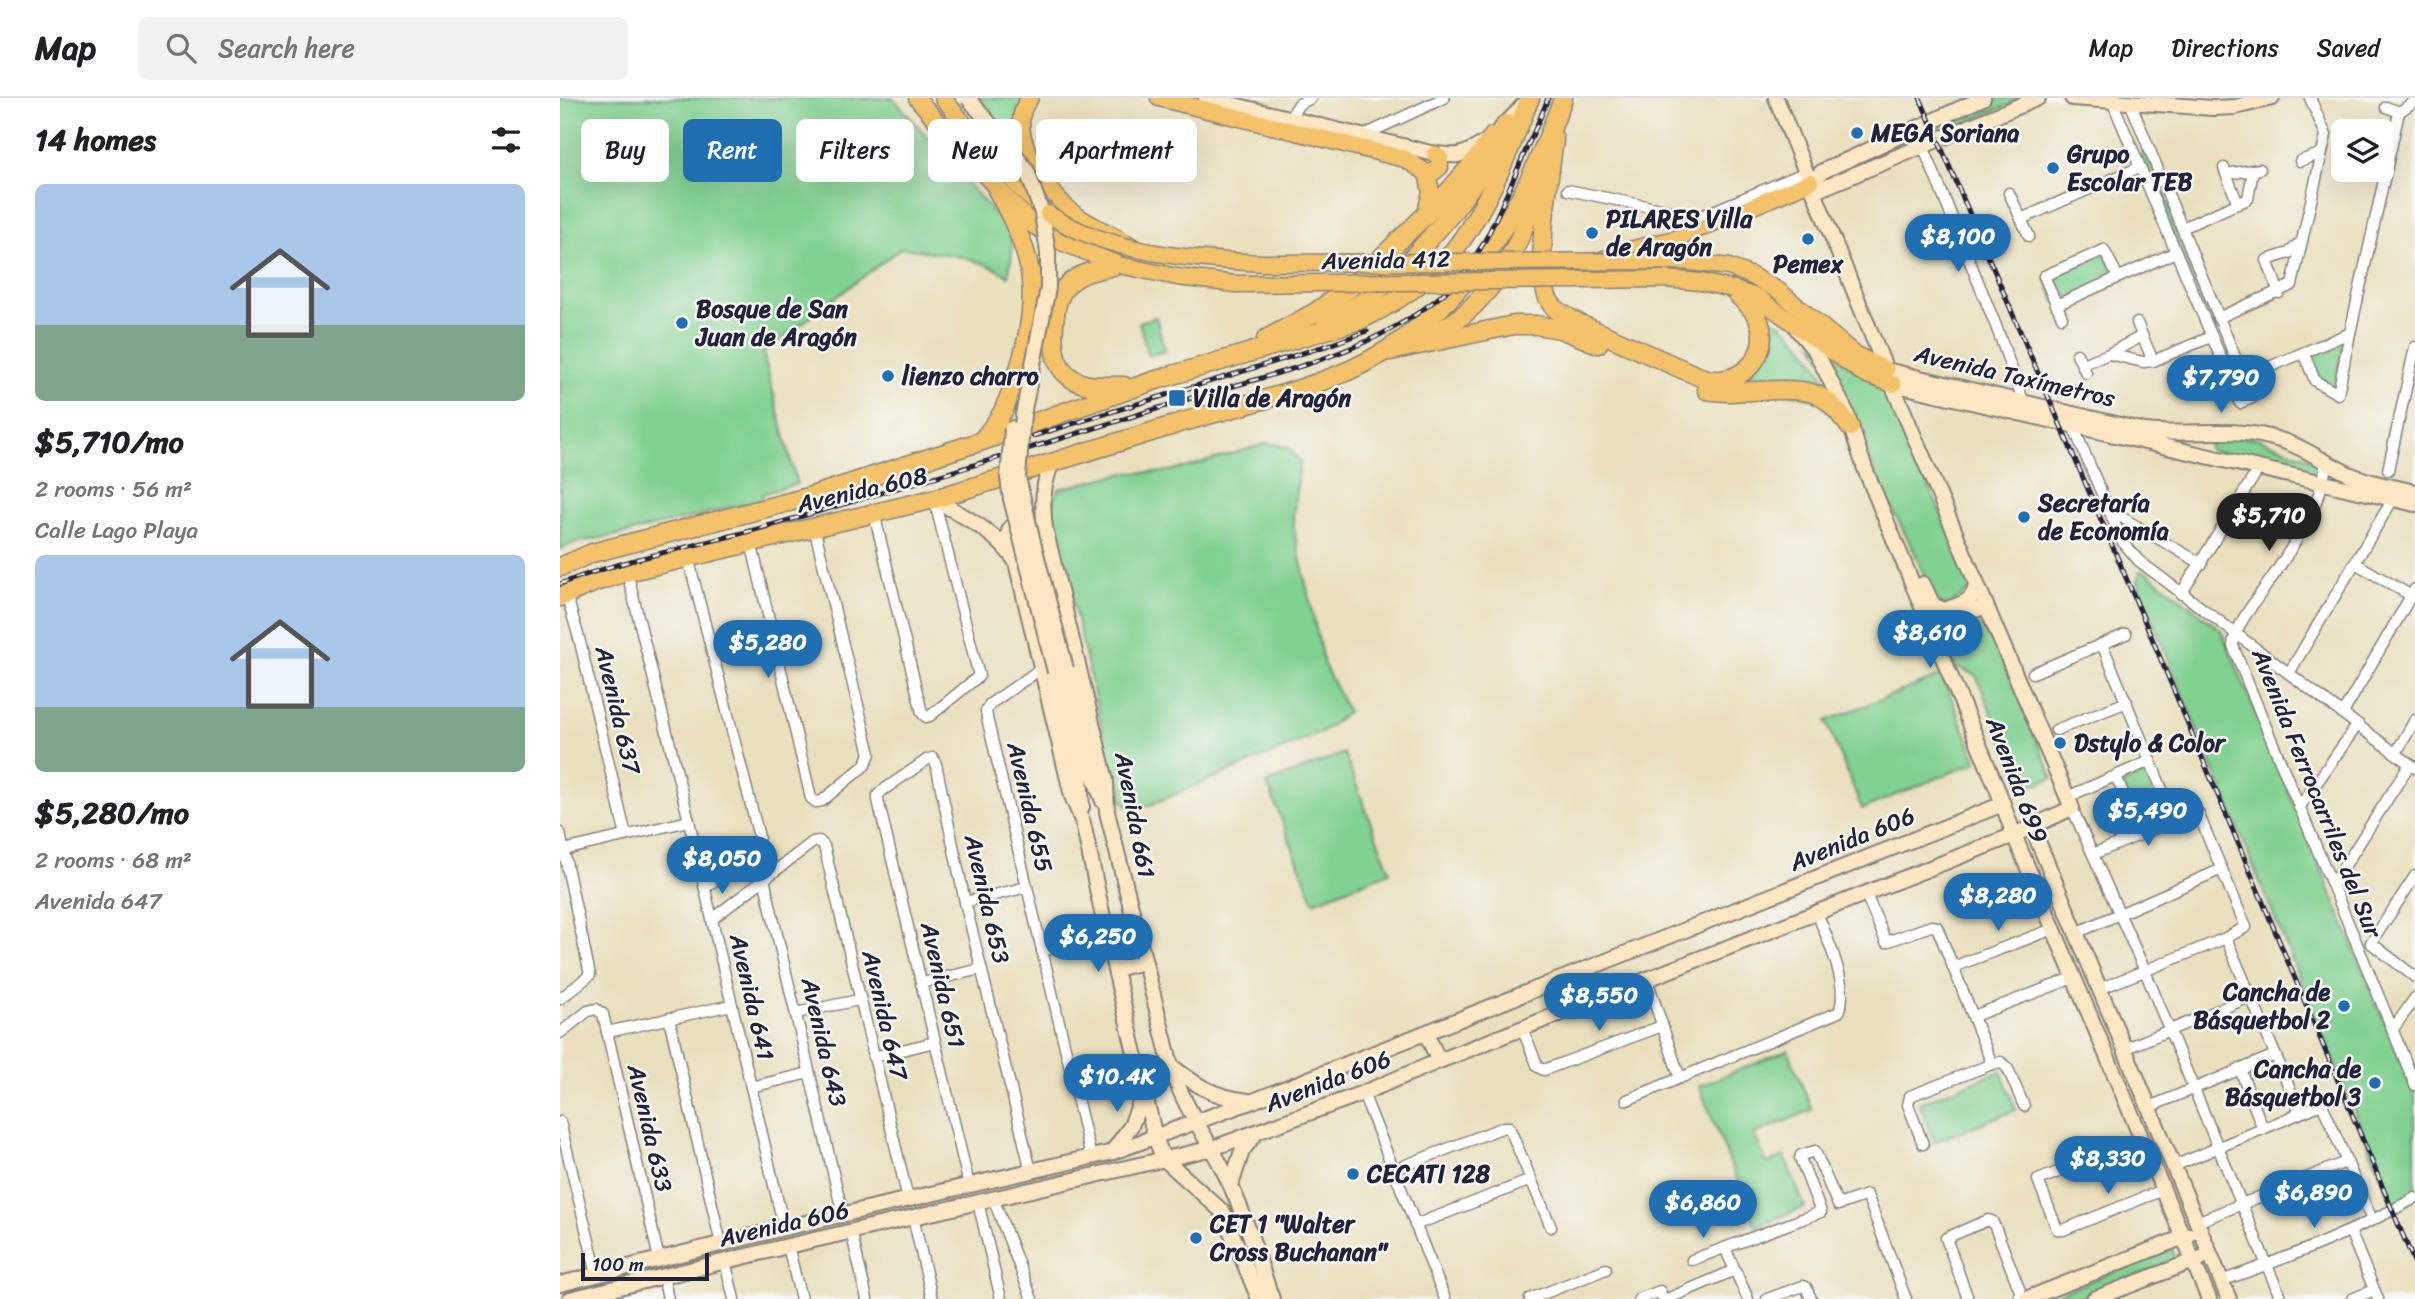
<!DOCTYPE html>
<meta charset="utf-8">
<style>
body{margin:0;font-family:Sriracha,sans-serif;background:#f2f2f2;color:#202124;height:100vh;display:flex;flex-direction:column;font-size:26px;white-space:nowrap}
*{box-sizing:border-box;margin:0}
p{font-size:23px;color:#757577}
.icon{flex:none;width:38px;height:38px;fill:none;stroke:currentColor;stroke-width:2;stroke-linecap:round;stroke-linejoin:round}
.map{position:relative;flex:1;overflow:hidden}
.sheet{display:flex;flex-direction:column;background:#fff;width:560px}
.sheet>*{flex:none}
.top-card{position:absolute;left:21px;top:21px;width:665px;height:63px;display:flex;gap:14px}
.controls{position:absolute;left:1771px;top:21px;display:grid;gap:14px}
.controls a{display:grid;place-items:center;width:63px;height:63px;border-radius:10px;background:#fff;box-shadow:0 7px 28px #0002;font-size:35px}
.scale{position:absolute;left:21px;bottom:18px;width:128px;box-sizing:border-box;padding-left:7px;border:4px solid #22223b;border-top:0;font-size:19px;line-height:24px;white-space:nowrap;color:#22223b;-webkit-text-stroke:5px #f6f6f2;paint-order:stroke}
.price{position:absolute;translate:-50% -60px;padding:0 16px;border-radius:24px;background:#1f6fb2;color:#fff;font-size:23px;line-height:46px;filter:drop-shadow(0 2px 4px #0008)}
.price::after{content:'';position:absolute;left:50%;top:42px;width:21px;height:16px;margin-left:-10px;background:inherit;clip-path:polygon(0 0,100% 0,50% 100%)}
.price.selected{background:#222;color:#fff}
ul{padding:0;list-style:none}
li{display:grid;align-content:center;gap:14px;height:371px;padding:0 35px}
li span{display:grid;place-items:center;height:217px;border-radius:10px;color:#555}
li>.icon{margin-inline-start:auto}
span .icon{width:126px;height:126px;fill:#fffc;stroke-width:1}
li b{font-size:30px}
h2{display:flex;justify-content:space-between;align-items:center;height:84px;padding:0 35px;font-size:30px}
.chip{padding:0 24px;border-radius:10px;background:#fff;box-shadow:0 7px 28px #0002;font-size:24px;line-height:63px}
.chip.selected{background:#1f6fb2;color:#fff}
header{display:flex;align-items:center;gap:42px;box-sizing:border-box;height:98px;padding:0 35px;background:#fff;border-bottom:2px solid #e0e0e0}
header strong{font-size:33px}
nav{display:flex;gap:38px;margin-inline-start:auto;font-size:24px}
.search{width:490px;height:63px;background:#f2f2f2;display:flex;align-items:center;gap:18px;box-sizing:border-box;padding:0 24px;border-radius:10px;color:#757577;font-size:26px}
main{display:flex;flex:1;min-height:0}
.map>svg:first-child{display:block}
</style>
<header>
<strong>Map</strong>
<div class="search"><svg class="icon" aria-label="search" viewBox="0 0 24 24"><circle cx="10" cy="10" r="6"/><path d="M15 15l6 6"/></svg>Search here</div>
<nav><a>Map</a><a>Directions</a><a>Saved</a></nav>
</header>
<main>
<section class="sheet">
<h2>14 homes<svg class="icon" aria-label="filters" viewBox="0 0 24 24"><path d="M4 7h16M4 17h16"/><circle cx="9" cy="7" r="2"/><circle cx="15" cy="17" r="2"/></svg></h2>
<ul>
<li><span style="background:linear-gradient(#a9c7e8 65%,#7fa58c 0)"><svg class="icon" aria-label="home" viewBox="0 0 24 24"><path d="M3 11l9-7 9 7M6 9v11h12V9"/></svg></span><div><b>$5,710/mo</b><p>2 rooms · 56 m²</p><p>Calle Lago Playa</p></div></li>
<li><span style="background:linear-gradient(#a9c7e8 70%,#7fa58c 0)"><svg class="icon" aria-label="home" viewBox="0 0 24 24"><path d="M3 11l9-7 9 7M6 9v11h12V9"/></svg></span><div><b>$5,280/mo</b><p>2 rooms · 68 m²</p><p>Avenida 647</p></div></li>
</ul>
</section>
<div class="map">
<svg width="1855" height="1201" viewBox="0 0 1855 1201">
<rect width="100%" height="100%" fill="#f6f6f2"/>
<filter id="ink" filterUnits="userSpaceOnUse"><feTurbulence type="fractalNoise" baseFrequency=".0143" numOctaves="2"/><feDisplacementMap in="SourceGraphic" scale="14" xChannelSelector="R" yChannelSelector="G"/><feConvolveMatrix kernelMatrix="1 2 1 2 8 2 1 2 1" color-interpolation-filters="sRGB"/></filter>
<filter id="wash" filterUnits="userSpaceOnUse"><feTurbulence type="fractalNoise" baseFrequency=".00686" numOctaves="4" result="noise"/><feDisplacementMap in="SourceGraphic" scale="28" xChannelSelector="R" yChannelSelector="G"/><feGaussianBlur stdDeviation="1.57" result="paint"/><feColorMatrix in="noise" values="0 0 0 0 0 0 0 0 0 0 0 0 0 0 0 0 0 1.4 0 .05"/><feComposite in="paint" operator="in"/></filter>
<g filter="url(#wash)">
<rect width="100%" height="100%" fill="#eae0be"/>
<g fill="#81d191" stroke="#527a66" stroke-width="2">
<path d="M 0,0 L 333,0 L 451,135 L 452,157 L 448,178 C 417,157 377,155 341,150 L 203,255 L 237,386 L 204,395 L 201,402 L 68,435 L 14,445 L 0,451 Z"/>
<polygon points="415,0 466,0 459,50"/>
<polygon points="1434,0 1464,0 1380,37 1374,25"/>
<polygon points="1582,54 1588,55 1660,228 1658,232 1653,231 1579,59"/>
<polygon points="1544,154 1555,180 1496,205 1485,180"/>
<path d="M 1202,214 C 1243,236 1257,265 1277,305 L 1171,285 L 1190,278 Z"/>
<polygon points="596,219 605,253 588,258 579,224"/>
<polygon points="1785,240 1774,289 1759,279 1748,257"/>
<polygon points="1253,245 1328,291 1351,350 1415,489 1386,509 1375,503 1354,453 1321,389 1285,302"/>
<polygon points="1657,340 1696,340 1758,363 1761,369 1760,376 1754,379 1649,352 1649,347"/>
<polygon points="708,345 729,350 740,364 733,418 734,432 764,567 788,614 763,634 590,707 567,708 557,695 492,413 494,399 499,391 565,375 603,374 628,369"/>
<polygon points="1580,473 1586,474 1661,532 1855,996 1855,1098 1833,1107 1579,490 1578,480"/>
<polygon points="1427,524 1493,680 1463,691 1416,577 1389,566 1379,543"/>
<polygon points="1382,577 1417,664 1302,711 1266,623"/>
<polygon points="784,655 830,774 754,804 707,685"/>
<polygon points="1590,673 1611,723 1582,734 1562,685"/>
<polygon points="1228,952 1252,1012 1194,1036 1207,1065 1224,1058 1245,1109 1196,1129 1139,988"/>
<polygon points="1441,973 1456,1012 1374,1044 1359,1005"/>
<polygon points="1612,1151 1616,1162 1519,1201 1485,1201"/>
</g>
</g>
<g filter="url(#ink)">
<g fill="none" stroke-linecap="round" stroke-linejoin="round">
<defs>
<g id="street">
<polyline points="1552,3 1680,305 1692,300 1570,4"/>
<polyline points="1826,9 1839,14"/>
<polyline points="1839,14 1855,3"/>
<polyline points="730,20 739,6 751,0"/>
<polyline points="802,38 884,0"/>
<polyline points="1363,48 1436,228 1465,308"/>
<polyline points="1740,63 1762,55"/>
<polyline points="1664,70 1678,106"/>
<polyline points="1666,76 1700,71"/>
<polyline points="1008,92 1139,119 1246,74"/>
<polyline points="1449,95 1469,138"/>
<polyline points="1461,121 1580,69"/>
<polyline points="1622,130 1688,101 1693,72"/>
<polyline points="1719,195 1707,162 1729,155 1741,144"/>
<polyline points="1496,207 1616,154"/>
<polyline points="1502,219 1484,178 1544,152 1558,179"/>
<polyline points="1658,220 1732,187 1766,37 1750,0"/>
<polyline points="1577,225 1593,263"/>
<polyline points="1517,256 1526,275"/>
<polyline points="1549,256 1583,264 1593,263 1651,239"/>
<polyline points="1744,256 1755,283 1778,296 1790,235"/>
<polyline points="1522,266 1549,256 1582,238"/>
<polyline points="1683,280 1790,235 1839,14"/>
<polyline points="1513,328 1562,443 1579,463 1855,670"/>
<path d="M 1760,361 L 1765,368 L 1765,373 C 1759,409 1736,443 1716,474 C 1705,491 1673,528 1673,548 C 1732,695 1796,840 1855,987"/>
<polyline points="1828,372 1855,249"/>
<polyline points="1549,412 1642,466"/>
<polyline points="314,415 362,615 366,619 370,618 419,578 374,401"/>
<polyline points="191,444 251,700 256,704 262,703 305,667 310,656 254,429"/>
<polyline points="128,459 199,739 191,754 145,790"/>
<polyline points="1795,465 1855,500"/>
<polyline points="67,474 129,723 224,1130"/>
<polyline points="6,496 19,540 66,738"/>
<polyline points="1621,496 1699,370"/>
<polyline points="1542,546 1615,723"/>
<polyline points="482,570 430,606 426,613 427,620 531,1059"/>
<polyline points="1473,575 1566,536"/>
<polyline points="1729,575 1833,401"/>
<polyline points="1783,615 1855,491"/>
<polyline points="1496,632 1567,604"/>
<polyline points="1836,655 1855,622"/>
<polyline points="1556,678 1580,736"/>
<polyline points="1507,699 1590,663"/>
<polyline points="1512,710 1585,873 1721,1201"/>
<polyline points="1739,710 1798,626"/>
<polyline points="0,735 30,877 0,901"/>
<polyline points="4,752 129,723"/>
<polyline points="1533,756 1633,715 1638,715 1686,829 1666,840 1539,891"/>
<polyline points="204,781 283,1117"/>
<polyline points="1773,786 1850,666"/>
<polyline points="1306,796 1326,844 1371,828 1377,829 1432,966"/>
<polyline points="405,804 467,789"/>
<polyline points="152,821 253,744 259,743 264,748 348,1101"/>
<polyline points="1516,835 1662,771"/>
<polyline points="1666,840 1740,1015"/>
<polyline points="1811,845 1855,778"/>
<polyline points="1811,845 1855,879"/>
<polyline points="482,853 547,838"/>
<polyline points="1393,869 1493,831"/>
<polyline points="1087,882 1120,980"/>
<polyline points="361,885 421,871"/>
<polyline points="236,915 299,902"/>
<polyline points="1414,918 1513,880"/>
<polyline points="109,920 161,1146"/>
<polyline points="962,930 978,969 984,972 1102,928"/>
<polyline points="1833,931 1855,900"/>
<polyline points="47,934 172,907"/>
<polyline points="0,935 28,913 36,911 43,916 99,1161"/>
<polyline points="1564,951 1690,899"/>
<polyline points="313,959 375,944"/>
<polyline points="1680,971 1703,1031"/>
<polyline points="191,989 249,975"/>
<polyline points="803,995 885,1201"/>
<path d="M 1067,1002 L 1279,914 C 1290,888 1267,840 1257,815"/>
<polyline points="1589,1009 1715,957"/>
<polyline points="0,1024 37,1176"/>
<polyline points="1581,1041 1478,1082 1497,1131 1503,1132 1603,1092"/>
<polyline points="1363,1046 1348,1007 1350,998 1432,966 1441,964 1448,971 1464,1008"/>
<polyline points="1614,1068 1762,1006 1812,1122"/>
<polyline points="833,1072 944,1029 949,1029 991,1129"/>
<polyline points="409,1087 318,702 318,697 322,693 368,661 373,660 376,666 405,804 471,1073"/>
<polyline points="433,1100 472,1201"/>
<polyline points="418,1104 441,1201"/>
<polyline points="353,1119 372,1201"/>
<polyline points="1637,1124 1786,1064"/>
<polyline points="855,1127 971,1082"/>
<polyline points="291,1133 307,1201"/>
<polyline points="1790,1133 1818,1201"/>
<polyline points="228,1148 241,1201"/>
<polyline points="1165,1150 1188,1201"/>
<polyline points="1132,1162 1261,1114 1240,1060 1241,1057 1255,1053 1278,1107 1307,1097 1346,1201"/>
<polyline points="165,1163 174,1201"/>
<polyline points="103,1178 108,1201"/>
<path d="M 1661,1183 C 1728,1160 1794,1134 1855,1100"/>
<polyline points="970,1201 1046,1171"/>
<polyline points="1079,1201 1100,1193 1103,1201"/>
<polyline points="1107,1201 1175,1172"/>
<polyline points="1207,1201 1243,1188 1246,1189 1251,1201"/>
<polyline points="1408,1201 1386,1140 1428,1122 1432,1123 1435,1129 1460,1193 1460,1201"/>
<polyline points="1792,1201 1814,1192"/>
</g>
<g id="secondary">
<path d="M 646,0 L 875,56 C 883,56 891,58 898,57 C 926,51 947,25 965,5"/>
<polyline points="1512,0 1653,10 1675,9 1712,0"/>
<polyline points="1250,84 1263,73 1423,0"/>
<polyline points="1255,93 1478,0"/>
<polyline points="1237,231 1256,254 1286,314 1305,371 1438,693 1454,737 1649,1201"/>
<path d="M 1326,272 L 1585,333 C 1626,338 1669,329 1709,339 C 1740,346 1760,362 1787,375 C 1808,385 1833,389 1855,394"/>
<polyline points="1333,286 1855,406"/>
<path d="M 492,365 C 482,387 482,406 485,430 L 546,683 L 547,714 L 611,968 C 623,1010 651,1044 669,1084 C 687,1121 698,1162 712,1201"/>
<path d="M 374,401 C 403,418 437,434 456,464 L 512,698 L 523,725 L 547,838 L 595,1039 L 603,1060 L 663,1114 L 699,1201"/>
<path d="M 450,455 C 445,440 447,424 465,422"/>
<path d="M 1363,486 L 1373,507 L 1384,512 C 1400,507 1417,503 1416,483"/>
<polyline points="1371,529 1426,508"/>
<polyline points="506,571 532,674 543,703"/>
<polyline points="495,574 520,678 522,709"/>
<polyline points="1472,729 1669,1201"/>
<polyline points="555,871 584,864"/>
<polyline points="988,886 1000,916"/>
<polyline points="866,935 879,963"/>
<path d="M 611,968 C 639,989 652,998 688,1003"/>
<polyline points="553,1053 571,1028 584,994"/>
<polyline points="671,1087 682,1053 695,1036"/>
<polyline points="0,1186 224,1130 553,1054 693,1003 1443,706"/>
<polyline points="10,1201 228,1148 653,1050 803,995 879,963 1454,737 1512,710 1326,272 1216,0"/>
<polyline points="1466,1201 1629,1137"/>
<polyline points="1534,1201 1641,1160"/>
</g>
<g id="primary">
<polyline points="357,0 409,61 473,127 499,143 559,167"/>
<path d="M 383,0 C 415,39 445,78 483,112"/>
<path d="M 470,0 C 443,31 484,87 507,110 C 526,127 552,135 573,149"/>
<polyline points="599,0 845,61 867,75 871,94 866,114"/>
<polyline points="867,75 874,74 880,69 880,60 875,56"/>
<polyline points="1039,163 1069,152 1115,141 1250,84"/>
<polyline points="1192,178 1219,193 1293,255 1326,272"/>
<polyline points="1172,191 1197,199 1304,276 1333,286"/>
</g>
<g id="highway">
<path d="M 994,41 C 990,74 971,182 992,207 C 998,215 1010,220 1018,225 L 1140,279 C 1177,293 1214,258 1198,221 C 1194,210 1180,200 1172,191"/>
<path d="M 559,167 C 539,171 513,175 502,194 C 496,204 495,215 494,226 C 492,250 494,275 521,285 C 533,290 551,287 564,288"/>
<polyline points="766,225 811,199 849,164 892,115 927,66 946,26"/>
<polyline points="706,241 754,215 791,189 882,101 916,62 933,38"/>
<path d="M 863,241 C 925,216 967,146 976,82"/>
<polyline points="830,253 954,227 976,227 1000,231 1038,246"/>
<path d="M 606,279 L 800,222 C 833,206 866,185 890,157 C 926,114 949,52 970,0"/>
<path d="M 1147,292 C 1180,299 1237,283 1263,300 C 1274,307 1282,319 1290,329"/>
<path d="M 619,325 C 675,309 734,296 788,273 C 902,222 963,113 1003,0"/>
<path d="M 422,343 C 429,333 439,322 444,311 C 462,270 477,218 470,173 C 465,145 451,117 437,92"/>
<polyline points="0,469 32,455 248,399 422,343 599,281"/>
<polyline points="0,499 35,484 67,474 374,401 614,327"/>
</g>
</defs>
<use href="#street" stroke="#86817c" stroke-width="13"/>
<use href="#secondary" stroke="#86817c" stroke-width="18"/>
<use href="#primary" stroke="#86817c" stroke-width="19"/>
<use href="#highway" stroke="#86817c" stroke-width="21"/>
<use href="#street" stroke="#fff" stroke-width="10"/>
<use href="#secondary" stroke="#fbe7c3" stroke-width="14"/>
<use href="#primary" stroke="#f4c26a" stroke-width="16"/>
<use href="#highway" stroke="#f4c26a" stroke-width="18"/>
<defs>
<g id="rail">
<polyline points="1360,0 1591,538 1855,1166"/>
<polyline points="473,338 772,246 807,233"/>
<path d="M 0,486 C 66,460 134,449 201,430 C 343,390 484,346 625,302 C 716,274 817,256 890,190 C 922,160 938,115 956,75 C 966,50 979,25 988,0"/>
</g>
</defs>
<use href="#rail" stroke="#22223b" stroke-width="5"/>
<use href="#rail" stroke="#f6f6f2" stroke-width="2.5" stroke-dasharray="8" stroke-linecap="butt"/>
<defs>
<g id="secondary-bridge">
<polyline points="408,0 452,52 467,73 482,115 488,155 488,190 463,317 458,379 473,444 506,571"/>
<polyline points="452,331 448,380 451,401 495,574"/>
</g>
<g id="primary-bridge">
<path d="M 488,116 C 550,156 629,161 702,165 L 1123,163 L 1169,169 L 1192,178"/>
<polyline points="559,167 617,179 676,186 1105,181 1141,184 1172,191"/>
</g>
</defs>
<use href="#secondary-bridge" stroke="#86817c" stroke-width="18" stroke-linecap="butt"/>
<use href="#primary-bridge" stroke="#86817c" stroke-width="19" stroke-linecap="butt"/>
<use href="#secondary-bridge" stroke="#fbe7c3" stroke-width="14"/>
<use href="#primary-bridge" stroke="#f4c26a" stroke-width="16"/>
</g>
</g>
<g fill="#1f6fb2" stroke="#f6f6f2" stroke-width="2.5">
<circle cx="1297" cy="35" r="7"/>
<circle cx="1493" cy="70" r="7"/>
<circle cx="1032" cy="135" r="7"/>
<circle cx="1248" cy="141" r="7"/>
<circle cx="122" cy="225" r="7"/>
<circle cx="328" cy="278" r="7"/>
<rect x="608" y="291" width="18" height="18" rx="3.5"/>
<circle cx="1464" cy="419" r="7"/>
<circle cx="1500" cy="645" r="7"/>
<circle cx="1784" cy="908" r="7"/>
<circle cx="1815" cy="985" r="7"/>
<circle cx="793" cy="1076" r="7"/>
<circle cx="636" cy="1140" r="7"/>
</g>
<g text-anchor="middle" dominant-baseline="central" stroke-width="5" stroke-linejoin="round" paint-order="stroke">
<g font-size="24" font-weight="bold" fill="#22223b" stroke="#f6f6f2" text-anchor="start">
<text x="1311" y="35">MEGA Soriana</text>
<text x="1507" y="56">Grupo<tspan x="1507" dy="28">Escolar TEB</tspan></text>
<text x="1046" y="121">PILARES Villa<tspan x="1046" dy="28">de Aragón</tspan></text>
<text x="1248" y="166" text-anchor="middle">Pemex</text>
<text x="136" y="211">Bosque de San<tspan x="136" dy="28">Juan de Aragón</tspan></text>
<text x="342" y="278">lienzo charro</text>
<text x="633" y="300">Villa de Aragón</text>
<text x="1478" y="405">Secretaría<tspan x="1478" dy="28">de Economía</tspan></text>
<text x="1514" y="645">Dstylo &amp; Color</text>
<text x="1770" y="894" text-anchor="end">Cancha de<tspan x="1770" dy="28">Básquetbol 2</tspan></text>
<text x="1801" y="971" text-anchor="end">Cancha de<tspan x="1801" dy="28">Básquetbol 3</tspan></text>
<text x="807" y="1076">CECATI 128</text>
<text x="650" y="1126">CET 1 "Walter<tspan x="650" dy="28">Cross Buchanan"</tspan></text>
</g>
<g font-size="24" fill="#22223b" stroke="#f6f6f2">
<text transform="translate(826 162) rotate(-1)">Avenida 412</text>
<text transform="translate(1455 278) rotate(13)">Avenida Taxímetros</text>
<text transform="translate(302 392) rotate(-13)">Avenida 608</text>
<text transform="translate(58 612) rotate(77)">Avenida 637</text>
<text transform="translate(1457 682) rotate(69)">Avenida 699</text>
<text transform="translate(1757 695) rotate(68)">Avenida Ferrocarriles del Sur</text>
<text transform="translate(470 709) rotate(77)">Avenida 655</text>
<text transform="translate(575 717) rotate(79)">Avenida 661</text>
<text transform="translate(1292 741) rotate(-22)">Avenida 606</text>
<text transform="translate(427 801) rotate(77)">Avenida 653</text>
<text transform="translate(383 887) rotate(77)">Avenida 651</text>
<text transform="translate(192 899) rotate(77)">Avenida 641</text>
<text transform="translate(325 917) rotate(77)">Avenida 647</text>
<text transform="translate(264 944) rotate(77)">Avenida 643</text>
<text transform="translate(768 983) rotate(-21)">Avenida 606</text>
<text transform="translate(90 1030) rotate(77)">Avenida 633</text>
<text transform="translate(224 1126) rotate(-13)">Avenida 606</text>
</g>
</g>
</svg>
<div class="controls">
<a><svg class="icon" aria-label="layers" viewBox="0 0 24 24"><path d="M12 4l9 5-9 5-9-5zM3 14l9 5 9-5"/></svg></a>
</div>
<div class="scale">100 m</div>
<b class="price" style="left:1398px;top:176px">$8,100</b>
<b class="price" style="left:1661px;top:317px">$7,790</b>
<b class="price selected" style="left:1709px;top:455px">$5,710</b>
<b class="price" style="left:1370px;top:572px">$8,610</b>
<b class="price" style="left:208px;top:582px">$5,280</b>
<b class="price" style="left:1588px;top:750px">$5,490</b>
<b class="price" style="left:162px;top:798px">$8,050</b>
<b class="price" style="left:1438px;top:835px">$8,280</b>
<b class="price" style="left:538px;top:876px">$6,250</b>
<b class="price" style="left:1039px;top:935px">$8,550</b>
<b class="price" style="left:557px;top:1016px">$10.4K</b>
<b class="price" style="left:1548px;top:1098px">$8,330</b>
<b class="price" style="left:1754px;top:1132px">$6,890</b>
<b class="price" style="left:1143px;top:1142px">$6,860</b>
<div class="top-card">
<a class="chip">Buy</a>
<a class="chip selected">Rent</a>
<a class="chip">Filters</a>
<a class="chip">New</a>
<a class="chip">Apartment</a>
</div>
</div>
</main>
